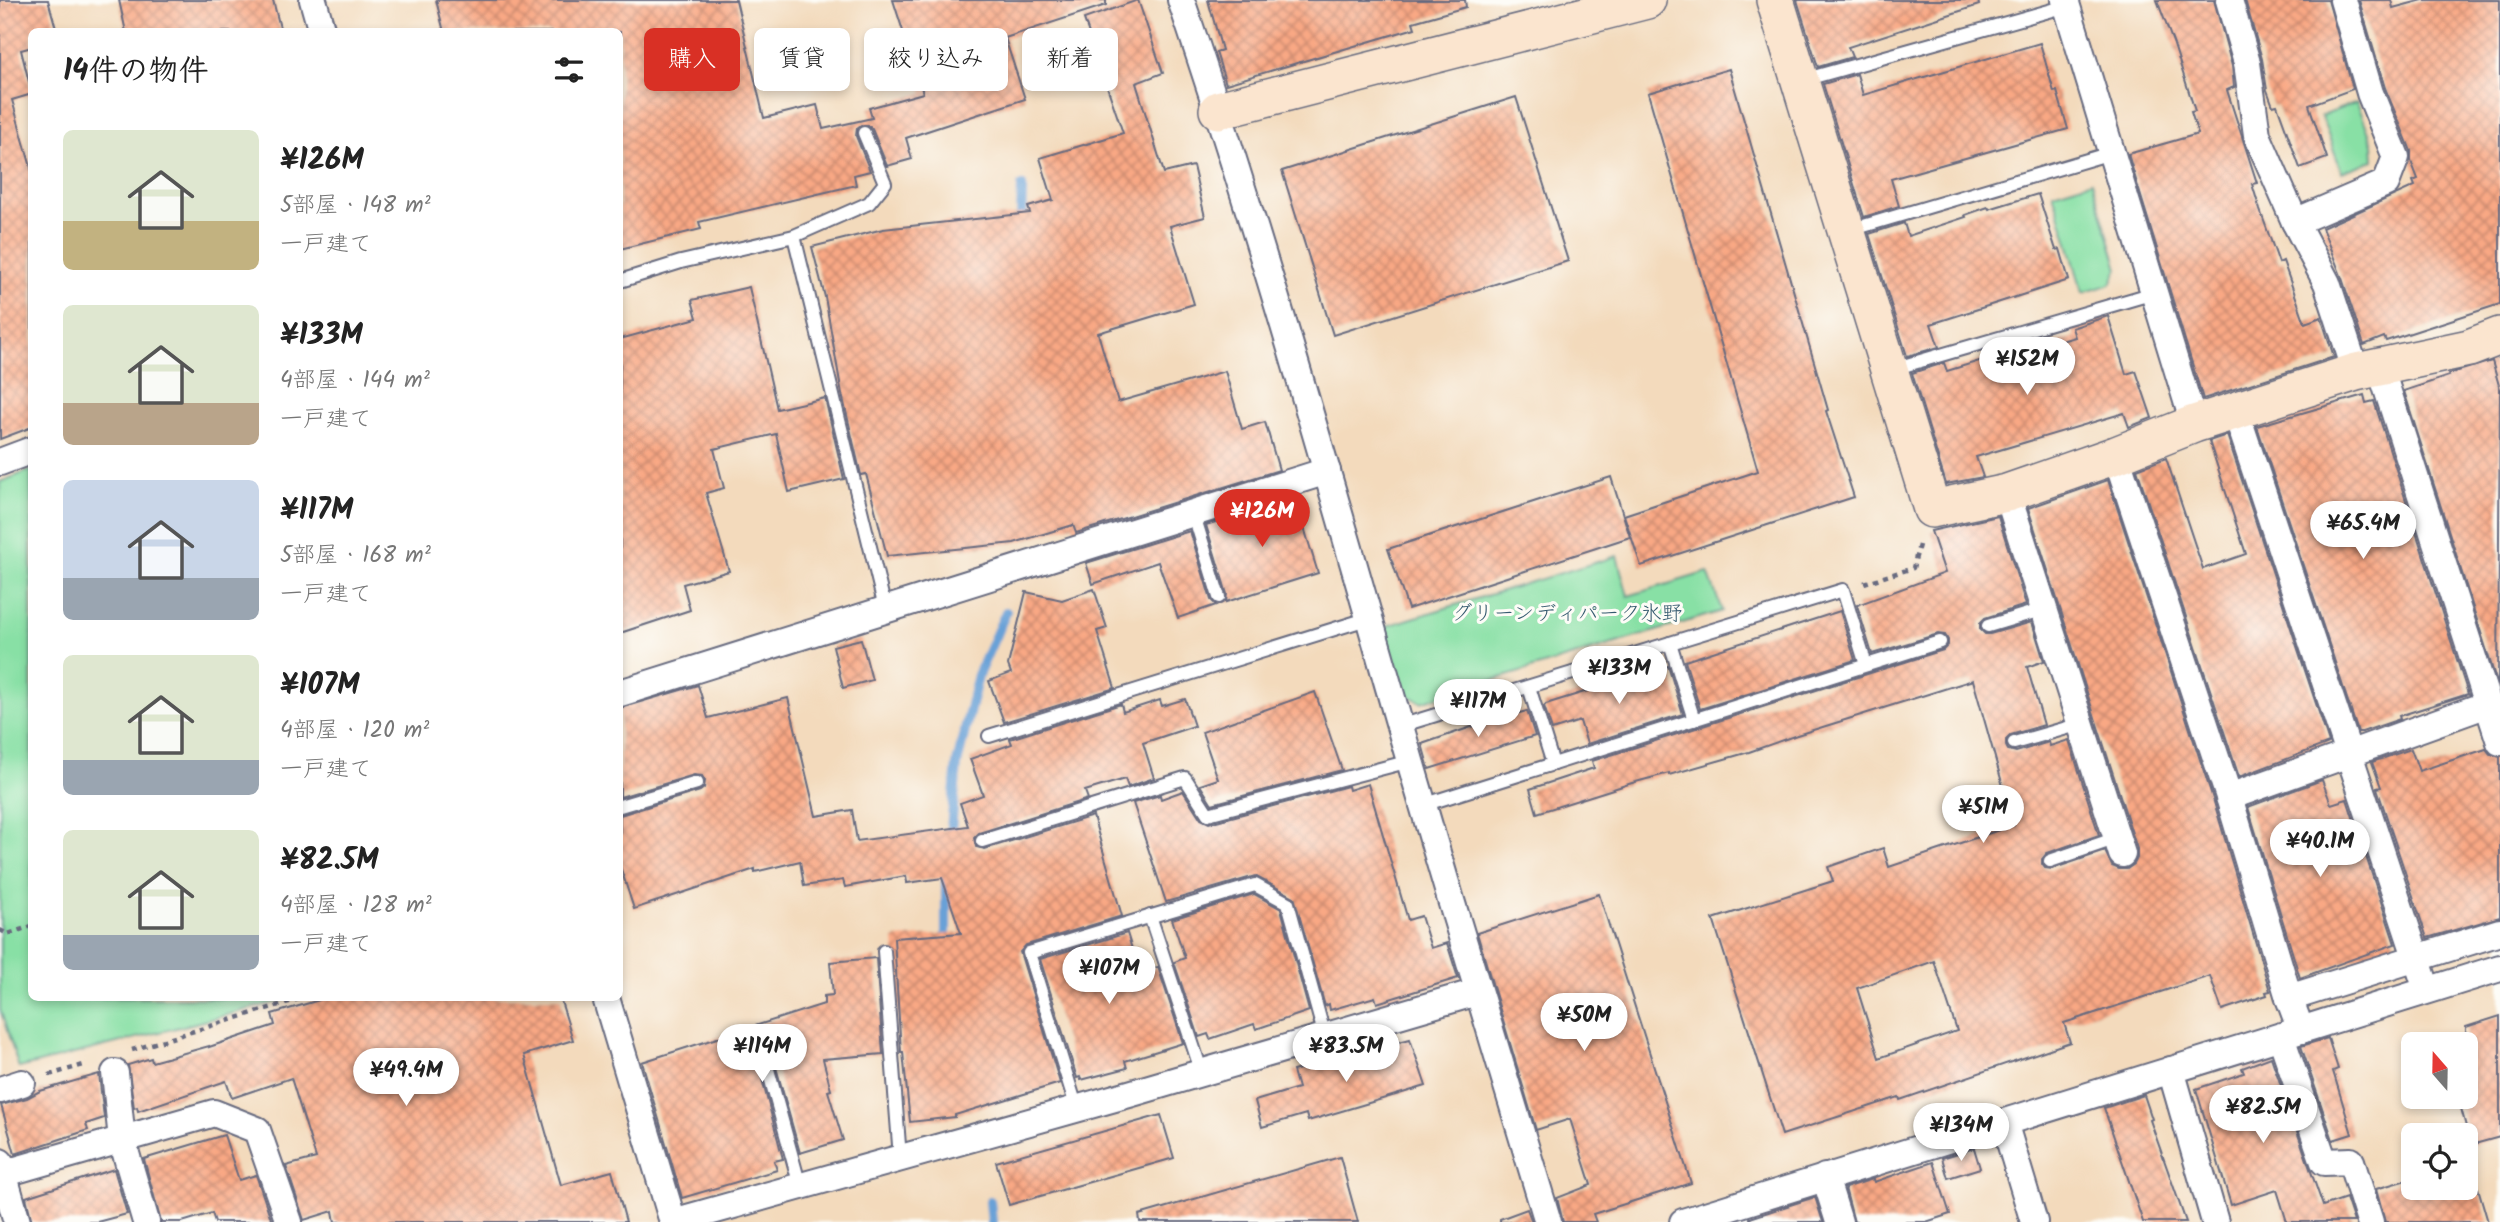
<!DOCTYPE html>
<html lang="ja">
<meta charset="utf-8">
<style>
body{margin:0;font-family:Kalam,"Klee One",sans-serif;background:#f6f6f6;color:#222;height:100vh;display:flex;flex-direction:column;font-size:26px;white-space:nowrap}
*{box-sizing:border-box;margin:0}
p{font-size:23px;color:#767676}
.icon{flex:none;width:38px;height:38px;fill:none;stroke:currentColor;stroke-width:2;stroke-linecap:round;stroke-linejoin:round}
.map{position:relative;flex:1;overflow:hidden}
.details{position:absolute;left:28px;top:28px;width:595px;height:973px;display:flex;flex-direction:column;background:#fff;border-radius:10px;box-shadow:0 4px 10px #0003}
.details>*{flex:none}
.banner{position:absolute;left:644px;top:28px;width:665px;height:63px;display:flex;gap:14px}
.needle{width:46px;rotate:340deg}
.fabs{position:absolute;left:2401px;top:1032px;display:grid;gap:14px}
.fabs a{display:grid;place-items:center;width:77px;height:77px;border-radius:10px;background:#fff;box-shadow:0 4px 10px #0003;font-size:35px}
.price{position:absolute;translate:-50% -60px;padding:0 16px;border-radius:24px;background:#fff;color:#222;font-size:23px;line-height:46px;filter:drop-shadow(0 2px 4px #0008)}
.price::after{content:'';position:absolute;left:50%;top:42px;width:21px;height:16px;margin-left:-10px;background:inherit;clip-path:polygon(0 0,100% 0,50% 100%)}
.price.current{background:#d93025;color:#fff}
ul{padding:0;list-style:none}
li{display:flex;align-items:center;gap:21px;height:175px;padding:0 35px}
li span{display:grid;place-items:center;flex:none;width:196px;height:140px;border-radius:10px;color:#555}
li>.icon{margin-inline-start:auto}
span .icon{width:84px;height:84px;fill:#fffc;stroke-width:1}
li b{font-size:30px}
h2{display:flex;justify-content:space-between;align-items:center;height:84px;padding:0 35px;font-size:30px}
.pill{padding:0 24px;border-radius:10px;background:#fff;box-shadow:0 4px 10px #0003;font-size:24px;line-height:63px}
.pill.current{background:#d93025;color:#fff}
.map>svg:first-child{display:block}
</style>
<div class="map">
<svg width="2500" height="1222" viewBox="0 0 2500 1222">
<defs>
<pattern id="building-cross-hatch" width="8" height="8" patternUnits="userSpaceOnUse" patternTransform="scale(1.75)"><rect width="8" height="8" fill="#f9a884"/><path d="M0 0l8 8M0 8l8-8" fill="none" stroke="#c9896f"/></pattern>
</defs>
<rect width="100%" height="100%" fill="#fdfcf7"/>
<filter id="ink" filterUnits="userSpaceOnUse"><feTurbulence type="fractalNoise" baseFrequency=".0143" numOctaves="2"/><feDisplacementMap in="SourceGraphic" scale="14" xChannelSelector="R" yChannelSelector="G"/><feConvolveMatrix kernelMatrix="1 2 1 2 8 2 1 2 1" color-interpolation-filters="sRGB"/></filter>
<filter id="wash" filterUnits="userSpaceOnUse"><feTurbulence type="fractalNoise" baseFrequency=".00686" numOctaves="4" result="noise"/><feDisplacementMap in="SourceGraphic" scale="28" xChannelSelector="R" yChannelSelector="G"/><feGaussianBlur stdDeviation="1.57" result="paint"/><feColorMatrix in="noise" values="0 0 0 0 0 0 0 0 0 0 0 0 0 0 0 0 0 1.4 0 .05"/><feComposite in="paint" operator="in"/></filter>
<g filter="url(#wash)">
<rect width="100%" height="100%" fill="#f3dabc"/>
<g fill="#88e0a5" stroke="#528882" stroke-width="2">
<polygon points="2357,102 2373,144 2374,160 2342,172 2321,116"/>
<polygon points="2092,181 2118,269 2111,284 2083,293 2053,193"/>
<polygon points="31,470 32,998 293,998 19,1068 0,1009 0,482"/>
<polygon points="1617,556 1628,596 1708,572 1722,611 1421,702 1401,692 1383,627"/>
</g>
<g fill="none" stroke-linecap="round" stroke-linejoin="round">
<g stroke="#69a1d7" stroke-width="10">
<polyline points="1021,224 1022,186"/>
<polyline points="950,840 957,764 978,675 1006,612"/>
<polyline points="946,945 946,876"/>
<polyline points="990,1201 992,1222"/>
</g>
</g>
<g id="blocks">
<g fill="url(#building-cross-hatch)" fill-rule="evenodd">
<polygon points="0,0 48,0 57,32 32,32 32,47 21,50 32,94 12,100 32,171 32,427 0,439"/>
<polygon points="119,0 273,0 281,32 126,32"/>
<polygon points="436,0 736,0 764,118 817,105 823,129 872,118 869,108 923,93 893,0 1106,0 1106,5 1005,38 1025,99 906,138 912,159 887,166 872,129 869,126 861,125 857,128 856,136 870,171 854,175 856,185 699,222 701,229 620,249 620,32 444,32"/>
<polygon points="1138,0 1163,73 1136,83 1164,173 1193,166 1205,217 1170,226 1194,304 1098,333 1118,402 1225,371 1242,429 1265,422 1279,470 1076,533 1073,525 1014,543 887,556 866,474 861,475 842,394 825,297 812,247 883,229 1030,213 1028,207 1053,200 1040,158 1123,133 1084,19"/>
<polygon points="1208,0 1465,0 1466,7 1413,22 1415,28 1226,84 1216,52 1222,50"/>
<polygon points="1797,0 1978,0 1979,5 1848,47 1852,57 1818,67"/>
<polygon points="2157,0 2214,0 2232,66 2234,87 2227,90 2257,183 2252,184 2260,210 2279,263 2283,261 2305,323 2321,317 2334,357 2203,399 2128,154 2198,134 2191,112 2195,111 2174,45"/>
<polygon points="2245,0 2328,0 2353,89 2309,105 2327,158 2300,168 2277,105 2273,106 2267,90 2262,59"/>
<polygon points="2359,0 2391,0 2393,8 2423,0 2500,0 2500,304 2386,341 2384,337 2364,345 2342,278 2322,228 2415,186 2413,181 2418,179 2411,161 2411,151 2385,88"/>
<polygon points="2040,43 2054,92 2057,91 2068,129 1891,179 1899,206 1864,217 1823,84 1857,74 1863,95"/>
<polygon points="1729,69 1828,410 1826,411 1854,497 1641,566 1624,515 1758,471 1648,93"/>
<polygon points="1516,97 1568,261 1333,335 1282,171"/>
<polygon points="2038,194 2056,250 2060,249 2069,280 1931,324 1939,347 1907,356 1869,234 1904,223 1908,236 1966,217 1965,215 1988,207 1989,209"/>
<polygon points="749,287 777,409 825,398 844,479 789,492 776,434 714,449 724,488 706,493 729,571 683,584 690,610 620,633 620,339 697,318 692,300"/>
<polygon points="2108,316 2126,374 2136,371 2152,418 2129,427 2124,413 1976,457 1983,477 1946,484 1912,373 1944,363 1947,371 2015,350 2016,354 2075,337 2072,328"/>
<polygon points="2492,361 2500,389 2498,686 2404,391 2449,376 2448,374"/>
<polygon points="2364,395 2366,403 2374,401 2468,694 2399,716 2400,719 2362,732 2358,732 2257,426"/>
<polygon points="2227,435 2329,743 2239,777 2137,469 2166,458 2203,569 2246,554 2209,441"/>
<polygon points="1611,477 1630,537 1408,609 1388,549"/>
<path d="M 2108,480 L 2214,802 L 2270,991 L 2266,992 L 2267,995 L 2222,1010 L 2210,976 L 2064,1023 L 2070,1042 L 1900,1100 L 1899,1097 L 1782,1135 L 1713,919 L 1833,881 L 1828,867 L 1883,848 L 1889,867 L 2014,825 L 1973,680 L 1797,735 L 1749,752 L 1669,775 L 1669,773 L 1632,783 L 1537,813 L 1530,789 L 1594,768 L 1592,761 L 1943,650 L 1948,645 L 1948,640 L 1945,635 L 1938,634 L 1872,654 L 1857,605 L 1945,573 L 1931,531 L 1998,516 L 2026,605 L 1985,618 L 1980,623 L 1980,629 L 1985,634 L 1990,634 L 2032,622 L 2044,661 L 2027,667 L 2044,725 L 2011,735 L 2006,740 L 2006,746 L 2008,750 L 2016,752 L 2049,742 L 2050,746 L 2069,740 L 2099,835 L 2047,853 L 2042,859 L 2042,864 L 2045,868 L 2052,869 L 2105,851 L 2112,866 L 2119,869 L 2127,869 L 2134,864 L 2137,858 L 2137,849 L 2028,508 ZM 1934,961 L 1957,1031 L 1879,1058 L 1857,988 Z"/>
<polygon points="1295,498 1318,573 1226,602 1227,594 1206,525"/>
<polygon points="1190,531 1211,600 1216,605 1178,618 1158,562 1093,584 1086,563"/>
<polygon points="1094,589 1107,628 1097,631 1115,688 1004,722 989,681 1011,673 1008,665 1026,592 1062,600"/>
<polygon points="1840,611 1855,660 1700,709 1685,661"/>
<polygon points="861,639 872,680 843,688 833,646"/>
<polygon points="1668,666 1683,714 1587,744 1580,721 1552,730 1544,706 1546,704"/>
<polygon points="698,685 708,718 788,698 816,816 852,810 857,841 968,826 960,803 983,795 970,759 1012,744 1010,739 1121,704 1123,712 1160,700 1162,706 1185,699 1194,726 1143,743 1154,778 1128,787 1125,779 1085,791 1088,799 979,833 974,838 976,847 985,849 1093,816 1122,916 1026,945 1020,952 1060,1083 955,1115 955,1117 910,1122 903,1052 901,1052 894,938 961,933 942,878 907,883 906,876 845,887 843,880 804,886 800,861 755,872 755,869 634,909 620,866 620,815 700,791 704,788 705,781 702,776 694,775 620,797 620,708"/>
<polygon points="1315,692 1342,770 1212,804 1200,785 1218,779 1202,732"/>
<polygon points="1527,711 1535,736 1429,769 1422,744 1489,721"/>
<polygon points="2411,749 2419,771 2486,749 2490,754 2500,757 2500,917 2427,938 2377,788 2381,787 2372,762"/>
<polygon points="2322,780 2331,804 2347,799 2395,944 2300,978 2248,807"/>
<polygon points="1368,784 1408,920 1421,916 1431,948 1447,943 1458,978 1377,1003 1375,997 1330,1010 1329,1004 1325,1006 1294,897 1255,876 1166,902 1133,803 1160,795 1161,799 1183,791 1201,819 1209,823 1348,786 1349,790"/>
<polygon points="1254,894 1281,909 1309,1011 1256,1029 1254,1024 1210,1039 1208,1034 1199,1037 1174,962 1185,958 1172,919"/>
<polygon points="1599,894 1691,1183 1593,1214 1596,1222 1563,1222 1557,1198 1591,1185 1570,1119 1536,1130 1477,933"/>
<polygon points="1127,933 1139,972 1158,967 1183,1043 1125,1061 1127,1068 1081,1080 1080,1077 1077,1078 1040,959"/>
<polygon points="876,958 883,1054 823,1059 831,1090 828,1091 843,1140 800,1153 774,1060 769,1054 763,1054 758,1059 758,1064 783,1159 774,1161 777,1170 682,1198 642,1062 824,1004 824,996 833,995 830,962"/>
<polygon points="326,998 560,998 573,1040 524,1055 561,1185 612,1171 626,1222 335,1222 333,1211 304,1220 286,1166 316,1158 291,1078 232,1098 226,1081 138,1111 137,1107 134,1108 128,1065 151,1058 152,1062 209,1046 209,1047 275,1025 272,1014"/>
<polygon points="2500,1016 2500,1137 2471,1145 2459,1101 2466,1099 2466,1027"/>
<polygon points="2328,1038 2338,1069 2333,1071 2352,1134 2333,1140 2301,1046"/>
<polygon points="1410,1039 1426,1086 1308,1121 1306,1114 1262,1127 1255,1101 1298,1088 1293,1071"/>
<polygon points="2271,1057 2323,1206 2346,1198 2354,1222 2287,1222 2277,1190 2231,1205 2196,1089 2244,1073 2242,1068"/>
<polygon points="99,1074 104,1118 86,1124 88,1130 15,1154 1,1105 27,1098 40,1091"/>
<polygon points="2144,1095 2152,1119 2150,1120 2186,1222 2143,1222 2104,1108"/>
<polygon points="1161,1115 1174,1158 1009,1205 996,1162"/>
<polygon points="224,1135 239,1180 256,1175 272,1222 215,1222 212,1213 182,1222 161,1222 144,1159"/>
<polygon points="1974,1148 1980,1168 1948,1178 1942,1158"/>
<polygon points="1340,1157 1358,1222 1140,1222 1139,1215"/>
<polygon points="1933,1162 1950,1214 1926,1222 1854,1222 1845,1188 1873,1179 1874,1182"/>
<polygon points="114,1169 127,1214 97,1222 32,1222 26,1197"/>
<polygon points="2413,1178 2413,1188 2478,1188 2488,1222 2385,1222 2376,1189"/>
<polygon points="1815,1197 1823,1222 1751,1222 1750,1218"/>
<polygon points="1527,1209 1532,1222 1500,1222 1500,1219"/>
</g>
</g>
</g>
<g filter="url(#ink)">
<use href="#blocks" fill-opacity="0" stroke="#676b7f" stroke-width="2"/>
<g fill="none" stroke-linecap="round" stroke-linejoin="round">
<defs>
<g id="lane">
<polyline points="1803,80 2067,6"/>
<polyline points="1850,230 2111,153"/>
<polyline points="794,236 869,203 885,183 864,133"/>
<polyline points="620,281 681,262 794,236 885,608"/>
<polyline points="1893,369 2154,293"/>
<polyline points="1193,512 1219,597"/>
<polyline points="1988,626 2044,609"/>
<polyline points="1670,643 1694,720"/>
<polyline points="1529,687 1553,764"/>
<polyline points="1400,726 1843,590 1866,665"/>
<polyline points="989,736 1370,618"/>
<polyline points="2014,743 2081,724"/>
<polyline points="1423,805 1940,642"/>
<polyline points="620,806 697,783"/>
<polyline points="982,841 1185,778 1208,814 1410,761"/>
<polyline points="2050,861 2117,838"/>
<polyline points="1150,916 1202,1073"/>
<polyline points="884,951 900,1158"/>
<polyline points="766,1062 800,1186"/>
<polyline points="1077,1109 1029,953 1255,885 1288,903 1325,1037"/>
</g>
<g id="street">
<polyline points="313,0 322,32"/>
<path d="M 1181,0 C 1266,251 1337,507 1410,761 C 1455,915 1501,1069 1548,1222"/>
<polyline points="2065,0 2194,424"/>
<polyline points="2229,0 2247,63 2257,135 2295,222 2327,283 2356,372"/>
<polyline points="2295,222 2386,183 2396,157 2370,93 2343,0"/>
<polyline points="2380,367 2500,742"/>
<polyline points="2236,412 2427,990"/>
<polyline points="2116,455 2229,797 2289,998 2301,1030"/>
<polyline points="0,462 32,450"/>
<polyline points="2007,493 2122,854"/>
<polyline points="620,693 1327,471"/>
<polyline points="2229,797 2488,704"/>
<polyline points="606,998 673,1222"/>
<polyline points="2289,998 2500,932"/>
<polyline points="2281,1037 2324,1162 2351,1161 2370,1222"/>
<polyline points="2171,1070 2215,1222"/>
<polyline points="115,1073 122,1140 146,1222"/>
<polyline points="0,1090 22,1083"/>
<polyline points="2004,1122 2034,1222"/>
<polyline points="0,1162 17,1222"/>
<polyline points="2,1174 214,1113 257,1130 289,1222"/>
<polyline points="1825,1177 1839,1222"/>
<polyline points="673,1222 1129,1094 1477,992"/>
<polyline points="1683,1222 2500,968"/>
</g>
<g id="secondary">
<polyline points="1775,0 1932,509 2007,493 2116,455 2194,424 2356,372 2469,348 2500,336"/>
<polyline points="1218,110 1647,0"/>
</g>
</defs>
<use href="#lane" stroke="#676b7f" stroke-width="16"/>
<use href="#street" stroke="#676b7f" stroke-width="30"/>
<use href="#secondary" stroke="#676b7f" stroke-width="40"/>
<g stroke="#676b7f" stroke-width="4.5" stroke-dasharray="5 5" stroke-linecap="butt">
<polyline points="1864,583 1913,568 1920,541"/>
<polyline points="0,930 8,934 32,926"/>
<polyline points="132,1050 302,998"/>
<polyline points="49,1075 87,1064"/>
</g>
<use href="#lane" stroke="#fff" stroke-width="12"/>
<use href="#street" stroke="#fff" stroke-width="26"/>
<use href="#secondary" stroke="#fbe5cf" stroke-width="37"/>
</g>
</g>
<g text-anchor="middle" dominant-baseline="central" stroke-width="6" stroke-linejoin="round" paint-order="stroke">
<g font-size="21" fill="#365b70" stroke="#fdfcf7">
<text x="1567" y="614">グリーンディパーク氷野</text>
</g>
</g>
</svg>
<div class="fabs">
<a><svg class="needle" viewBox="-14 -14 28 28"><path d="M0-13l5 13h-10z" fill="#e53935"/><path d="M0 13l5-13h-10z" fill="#767676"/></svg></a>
<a><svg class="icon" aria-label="locate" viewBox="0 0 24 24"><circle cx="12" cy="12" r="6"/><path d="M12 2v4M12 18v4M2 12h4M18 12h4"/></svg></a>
</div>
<b class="price" style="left:2027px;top:397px">¥152M</b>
<b class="price current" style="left:1262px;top:549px">¥126M</b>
<b class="price" style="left:2363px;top:561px">¥65.4M</b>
<b class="price" style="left:1619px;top:706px">¥133M</b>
<b class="price" style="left:1478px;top:739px">¥117M</b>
<b class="price" style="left:1983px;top:845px">¥51M</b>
<b class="price" style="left:2320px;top:879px">¥40.1M</b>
<b class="price" style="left:1109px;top:1006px">¥107M</b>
<b class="price" style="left:1584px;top:1053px">¥50M</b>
<b class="price" style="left:762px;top:1084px">¥114M</b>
<b class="price" style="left:1346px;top:1084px">¥83.5M</b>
<b class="price" style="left:406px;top:1108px">¥49.4M</b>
<b class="price" style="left:2263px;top:1145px">¥82.5M</b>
<b class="price" style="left:1961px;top:1163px">¥134M</b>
<div class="banner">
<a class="pill current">購入</a>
<a class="pill">賃貸</a>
<a class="pill">絞り込み</a>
<a class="pill">新着</a>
</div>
<section class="details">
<h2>14件の物件<svg class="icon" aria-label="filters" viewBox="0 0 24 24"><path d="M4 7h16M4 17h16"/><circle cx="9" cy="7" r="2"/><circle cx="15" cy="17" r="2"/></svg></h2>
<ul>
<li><span style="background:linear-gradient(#dfe7d0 65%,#c2b280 0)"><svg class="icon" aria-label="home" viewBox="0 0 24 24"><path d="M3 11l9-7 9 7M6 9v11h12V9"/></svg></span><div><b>¥126M</b><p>5部屋 · 148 m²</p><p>一戸建て</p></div></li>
<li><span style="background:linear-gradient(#dfe7d0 70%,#b9a48a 0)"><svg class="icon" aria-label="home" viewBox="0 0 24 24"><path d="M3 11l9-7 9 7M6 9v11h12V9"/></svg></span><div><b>¥133M</b><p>4部屋 · 144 m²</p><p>一戸建て</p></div></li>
<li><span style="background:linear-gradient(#c9d6e8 70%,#9aa5b1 0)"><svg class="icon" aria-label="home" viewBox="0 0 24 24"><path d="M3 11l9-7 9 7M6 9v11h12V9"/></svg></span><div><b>¥117M</b><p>5部屋 · 168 m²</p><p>一戸建て</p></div></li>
<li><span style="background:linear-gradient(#dfe7d0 75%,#9aa5b1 0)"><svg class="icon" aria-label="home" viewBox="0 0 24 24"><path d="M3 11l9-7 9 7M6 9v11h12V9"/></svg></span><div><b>¥107M</b><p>4部屋 · 120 m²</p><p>一戸建て</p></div></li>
<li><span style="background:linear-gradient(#dfe7d0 75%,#9aa5b1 0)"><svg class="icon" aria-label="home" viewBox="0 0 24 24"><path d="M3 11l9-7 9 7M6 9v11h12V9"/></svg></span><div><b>¥82.5M</b><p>4部屋 · 128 m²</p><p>一戸建て</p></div></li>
</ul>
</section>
</div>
